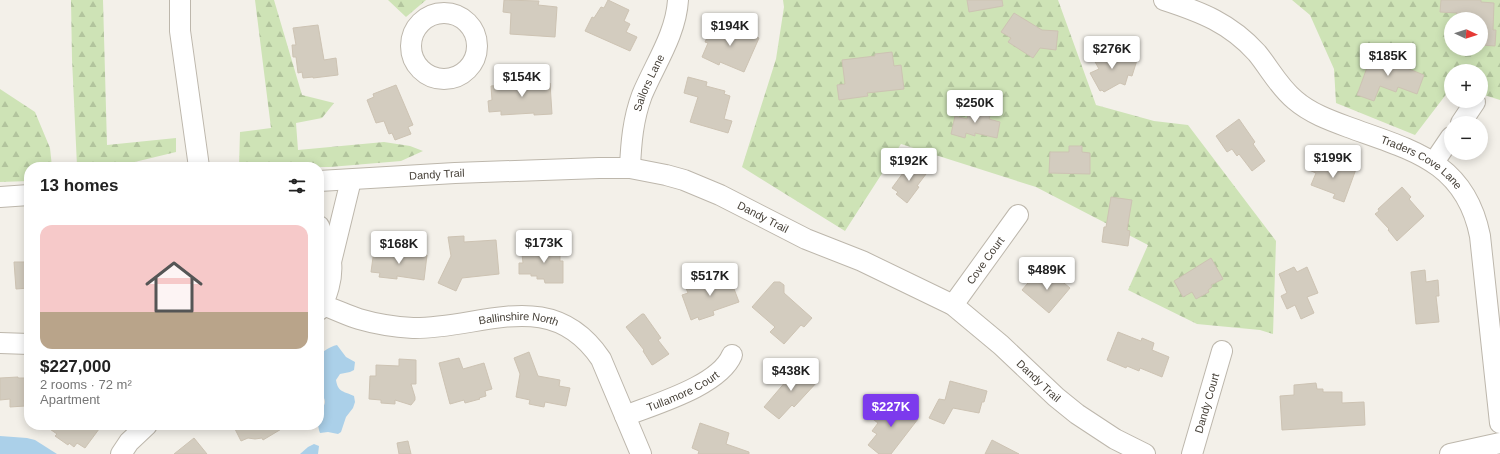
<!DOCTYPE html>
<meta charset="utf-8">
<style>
body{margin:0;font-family:Helvetica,sans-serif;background:#f2f2f2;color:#222;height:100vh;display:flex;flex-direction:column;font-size:15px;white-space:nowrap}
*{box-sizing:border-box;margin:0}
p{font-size:13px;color:#767676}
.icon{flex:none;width:22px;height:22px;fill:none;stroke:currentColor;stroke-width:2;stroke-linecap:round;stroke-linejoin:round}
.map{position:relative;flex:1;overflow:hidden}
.details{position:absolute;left:24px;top:162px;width:300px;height:268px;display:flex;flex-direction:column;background:#fff;border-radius:16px;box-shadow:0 2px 10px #0003}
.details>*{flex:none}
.needle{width:26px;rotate:94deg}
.buttons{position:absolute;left:1444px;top:12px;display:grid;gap:8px}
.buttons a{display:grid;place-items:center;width:44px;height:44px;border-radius:50%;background:#fff;box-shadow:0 2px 10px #0003;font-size:20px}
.price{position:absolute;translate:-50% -34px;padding:0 9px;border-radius:4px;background:#fff;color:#222;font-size:13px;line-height:26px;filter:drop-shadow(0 1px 2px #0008)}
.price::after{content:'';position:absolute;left:50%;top:24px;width:12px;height:9px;margin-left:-6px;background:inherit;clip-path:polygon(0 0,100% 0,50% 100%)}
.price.selected{background:#7c3aed;color:#fff}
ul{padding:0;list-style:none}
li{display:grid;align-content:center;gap:8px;height:212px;padding:0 16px}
li span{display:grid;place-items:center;height:124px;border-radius:12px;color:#555}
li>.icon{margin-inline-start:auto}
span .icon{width:72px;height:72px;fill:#fffc;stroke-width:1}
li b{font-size:17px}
h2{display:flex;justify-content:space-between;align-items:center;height:48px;padding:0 16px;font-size:17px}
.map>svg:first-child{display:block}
</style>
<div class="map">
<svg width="1500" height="454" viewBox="0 0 1500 454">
<defs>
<pattern id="forest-firs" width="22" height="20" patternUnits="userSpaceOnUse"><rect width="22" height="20" fill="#cee3b6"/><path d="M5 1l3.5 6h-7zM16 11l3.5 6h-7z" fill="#b2c49d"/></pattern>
</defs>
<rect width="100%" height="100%" fill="#f3f0e9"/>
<g fill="url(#forest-firs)" fill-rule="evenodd">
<polygon points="71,0 103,0 107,145 176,138 176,152 114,167 77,166 72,59"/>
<polygon points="255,0 274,0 302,95 334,103 322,118 296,123 298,150 384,142 410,146 423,151 401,161 330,167 239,167 240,132 271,128"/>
<polygon points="388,0 426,0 406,17"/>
<polygon points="783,0 1058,0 1096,105 1154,121 1188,125 1276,241 1273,334 1260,330 1197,324 1128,290 1148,245 1036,187 901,144 845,231 742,167 776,59 784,7"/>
<path d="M 1292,0 L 1500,0 L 1500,100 L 1481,94 L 1481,71 L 1451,71 L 1451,88 L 1415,135 L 1336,103 L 1334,69 L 1310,15 ZM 1451,19 L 1481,19 L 1481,49 L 1451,49 Z"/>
<polygon points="0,89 35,112 50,148 52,167 29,167 29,181 0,182"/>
</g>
<g fill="#abd0e9">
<path d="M 337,345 L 346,357 L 355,362 L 354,370 L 350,372 L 340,374 L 336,380 C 338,393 344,391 354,396 L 355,402 L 353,408 L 346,417 L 341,432 L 338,434 L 328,432 L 320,433 C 318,428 317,420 319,414 C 322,406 328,405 323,396 L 319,394 C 319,388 317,363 319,358 C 322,351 329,347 337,345 Z"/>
<polygon points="0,436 27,438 35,440 57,454 0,454"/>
<polygon points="314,444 319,446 318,454 300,454 308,447"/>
</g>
<g fill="#d3ccbf" stroke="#cdc3b3">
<polygon points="504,0 539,1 538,5 557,7 555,37 510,34 511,13 503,12"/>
<polygon points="608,0 629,10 624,21 630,24 626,32 637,37 630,51 585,31 592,17 594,18 601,7 604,8"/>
<polygon points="967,0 1002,0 1003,6 969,12"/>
<polygon points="1441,0 1481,0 1481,2 1494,3 1493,30 1496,30 1495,46 1481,45 1481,19 1456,19 1457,13 1440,12"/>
<polygon points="1014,13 1042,30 1058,31 1056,50 1040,48 1033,58 1008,42 1011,38 1001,32"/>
<polygon points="720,21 759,38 744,72 720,62 719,65 702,57 708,43 705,42 711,29 724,35"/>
<polygon points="318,25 324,60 336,58 338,75 313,78 313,77 303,78 302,72 298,73 296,57 293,57 292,45 296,45 293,28"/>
<polygon points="1097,47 1137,60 1132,76 1128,75 1125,85 1120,83 1104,92 1102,90 1100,91 1090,73 1099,69 1094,60 1100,56"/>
<polygon points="1373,51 1391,57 1389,61 1424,75 1417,94 1398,87 1396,92 1380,86 1374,101 1357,95"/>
<polygon points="892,52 894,66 901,65 904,89 867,93 868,96 839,100 837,85 845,84 842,60 875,56 875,54"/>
<polygon points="688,77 707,82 706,86 725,91 724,94 730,96 724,119 732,121 728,133 690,122 698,97 684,93"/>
<polygon points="547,78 548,83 550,83 552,114 534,115 534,113 501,115 501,111 489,112 488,101 492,100 491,86 532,82 532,79"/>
<polygon points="396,85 413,125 408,127 411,134 395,140 392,133 389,134 384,121 376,123 367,100 374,97 373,94"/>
<polygon points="971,103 981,106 980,114 990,116 989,119 1000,122 997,138 975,133 975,136 966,133 965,138 951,134 955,116 967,119"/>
<polygon points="1239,119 1255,142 1253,144 1265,161 1252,171 1239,154 1237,156 1232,149 1227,152 1216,136"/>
<polygon points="1069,146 1082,146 1082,152 1090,153 1090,174 1049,173 1050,152 1069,152"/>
<polygon points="1313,160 1339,170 1342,164 1356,169 1344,202 1333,198 1335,194 1311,185 1316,173 1309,170"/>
<polygon points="911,162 926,174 917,186 919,187 907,203 896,194 898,192 892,188"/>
<polygon points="1402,187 1411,197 1409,199 1424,216 1397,241 1388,230 1389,229 1375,214 1379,211 1378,209"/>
<polygon points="1111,197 1132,200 1127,230 1130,231 1128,246 1102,242 1104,227 1106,227"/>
<polygon points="464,236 464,242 496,240 499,274 462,278 456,291 438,283 451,256 448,237"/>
<polygon points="545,243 556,243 557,249 560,248 560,261 563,261 563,283 545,283 544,279 537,279 537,276 531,276 531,274 519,274 519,263 523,263 522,254 531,254 531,249 545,249"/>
<polygon points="374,250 427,255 424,280 397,276 397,279 379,277 380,273 371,272"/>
<polygon points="1211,258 1223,279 1211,285 1212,287 1208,290 1209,292 1196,299 1192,292 1183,297 1174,281"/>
<polygon points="14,262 29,262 29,288 16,289"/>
<polygon points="1294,267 1297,272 1307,267 1318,293 1307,297 1314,313 1301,319 1295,305 1287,309 1281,296 1287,293 1279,274"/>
<polygon points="1048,270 1070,288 1049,313 1022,290 1033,277 1039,282"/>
<polygon points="1425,270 1426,282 1438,280 1439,296 1436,296 1439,322 1416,324 1411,272"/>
<polygon points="728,273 739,302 713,311 714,315 699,320 698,317 691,320 682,295 688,293 686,288"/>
<polygon points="774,282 780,282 784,285 784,293 812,318 804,327 801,325 784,344 770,332 775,327 752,307"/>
<polygon points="642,314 644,314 661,338 658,340 669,354 654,364 652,365 643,351 644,350 626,327"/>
<polygon points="1118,332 1141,341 1142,338 1154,343 1152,350 1169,357 1162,377 1140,368 1139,371 1127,366 1126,368 1107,360"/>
<polygon points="529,352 538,376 560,380 559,386 570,388 566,406 545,402 544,407 529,404 530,400 516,397 520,374 514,358"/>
<polygon points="459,358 463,369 484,363 492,389 485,391 486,396 479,398 480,399 465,403 464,400 450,404 439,363"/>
<polygon points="399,359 416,360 416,384 411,384 415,397 415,400 411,405 395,400 395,404 381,403 381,400 369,399 370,376 376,376 376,365 399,366"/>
<polygon points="795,364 818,381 794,407 792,405 779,419 764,407 787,380 784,378"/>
<polygon points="18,377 18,378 29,378 29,399 24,400 25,406 10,407 10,399 0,400 0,378"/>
<polygon points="950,381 987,391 984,402 982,402 979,413 953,408 944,424 929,418 939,399 945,400"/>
<polygon points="1316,383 1317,389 1323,389 1323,392 1342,392 1342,403 1364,402 1365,425 1282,430 1280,396 1294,395 1294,385"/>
<polygon points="896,402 918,419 891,454 879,454 868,445 877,434 872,431 878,423 870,417 881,403 890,409"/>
<polygon points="700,423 729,433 726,444 749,452 749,454 698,454 699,451 692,448"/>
<polygon points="44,425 102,425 85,448 77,443 74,447 69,443 68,445 55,436 57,434"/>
<polygon points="233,425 288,425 263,440 262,438 255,439 248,438 241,441"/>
<polygon points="194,438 207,454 174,454"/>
<polygon points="992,440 1019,454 985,454"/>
<polygon points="408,441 411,454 399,454 397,443"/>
</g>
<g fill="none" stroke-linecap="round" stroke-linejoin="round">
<defs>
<g id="minor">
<polyline points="180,0 180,31 199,167"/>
<path id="s1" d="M 1164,0 C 1201,12 1230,23 1257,53 C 1270,69 1279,87 1295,100 C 1310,113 1329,120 1348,127 C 1411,150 1465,161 1480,236 L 1500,423"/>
<circle cx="444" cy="46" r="33"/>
<polyline points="1461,123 1475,102"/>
<polyline points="1434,162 1451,137"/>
<path id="s2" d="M 630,168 C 631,143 633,119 642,95 C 655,64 676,34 678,0"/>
<path id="s3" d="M 319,181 L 455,173 L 599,168 L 630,168 L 666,175 L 684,180 L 720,195 L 806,239 L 862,261 L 953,305 L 1001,345 L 1056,397 L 1077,414 L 1115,439 L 1145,454"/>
<polyline points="0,197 29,195"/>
<path d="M 319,226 C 323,238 330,250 331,262 C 333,278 327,297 319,310"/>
<polyline points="331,262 351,180"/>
<path id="s4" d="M 322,305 C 335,309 346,315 359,319 C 376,324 395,327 413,328 C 482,329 551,285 601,359 L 641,454"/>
<path id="s5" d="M 953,305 L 1018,215"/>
<polyline points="0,343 29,344"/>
<path id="s6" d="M 625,416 C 655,404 719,386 732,355"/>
<polyline points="121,454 129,442 147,425"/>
<path id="s7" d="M 1192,454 L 1222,351"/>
<polyline points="1450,454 1500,443"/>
</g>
</defs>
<use href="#minor" stroke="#bdb7ac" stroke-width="22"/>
<use href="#minor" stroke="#fff" stroke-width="20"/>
</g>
<g text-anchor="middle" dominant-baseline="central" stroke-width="3" stroke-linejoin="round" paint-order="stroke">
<g font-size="11" fill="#464038" stroke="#fff">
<text stroke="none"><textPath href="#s2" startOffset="88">Sailors Lane</textPath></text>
<text stroke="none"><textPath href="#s1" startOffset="311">Traders Cove Lane</textPath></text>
<text stroke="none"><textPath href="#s3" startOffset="118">Dandy Trail</textPath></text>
<text stroke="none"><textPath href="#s3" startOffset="454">Dandy Trail</textPath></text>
<text stroke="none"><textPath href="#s5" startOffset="55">Cove Court</textPath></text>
<text stroke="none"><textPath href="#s4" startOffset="201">Ballinshire North</textPath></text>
<text stroke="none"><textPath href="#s3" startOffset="778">Dandy Trail</textPath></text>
<text stroke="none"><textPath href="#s6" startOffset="63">Tullamore Court</textPath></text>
<text stroke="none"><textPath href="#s7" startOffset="53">Dandy Court</textPath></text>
</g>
</g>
</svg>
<div class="buttons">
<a><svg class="needle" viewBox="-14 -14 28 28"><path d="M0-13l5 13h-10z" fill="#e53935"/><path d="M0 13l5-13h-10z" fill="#767676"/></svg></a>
<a>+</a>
<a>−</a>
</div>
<b class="price" style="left:730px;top:47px">$194K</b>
<b class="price" style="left:1112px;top:70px">$276K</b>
<b class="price" style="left:1388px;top:77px">$185K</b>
<b class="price" style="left:522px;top:98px">$154K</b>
<b class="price" style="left:975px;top:124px">$250K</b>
<b class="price" style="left:1333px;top:179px">$199K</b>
<b class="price" style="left:909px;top:182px">$192K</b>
<b class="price" style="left:544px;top:264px">$173K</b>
<b class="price" style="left:399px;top:265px">$168K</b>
<b class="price" style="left:1047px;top:291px">$489K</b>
<b class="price" style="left:710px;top:297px">$517K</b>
<b class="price" style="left:791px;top:392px">$438K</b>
<b class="price selected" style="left:891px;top:428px">$227K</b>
<section class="details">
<h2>13 homes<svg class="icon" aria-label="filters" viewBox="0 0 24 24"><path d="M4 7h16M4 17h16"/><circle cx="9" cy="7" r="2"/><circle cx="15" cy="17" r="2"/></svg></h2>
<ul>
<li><span style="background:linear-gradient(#f6c9c9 70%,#b9a48a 0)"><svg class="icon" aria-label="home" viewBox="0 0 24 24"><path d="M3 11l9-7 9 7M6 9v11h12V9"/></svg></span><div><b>$227,000</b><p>2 rooms · 72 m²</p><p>Apartment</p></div></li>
</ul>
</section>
</div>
